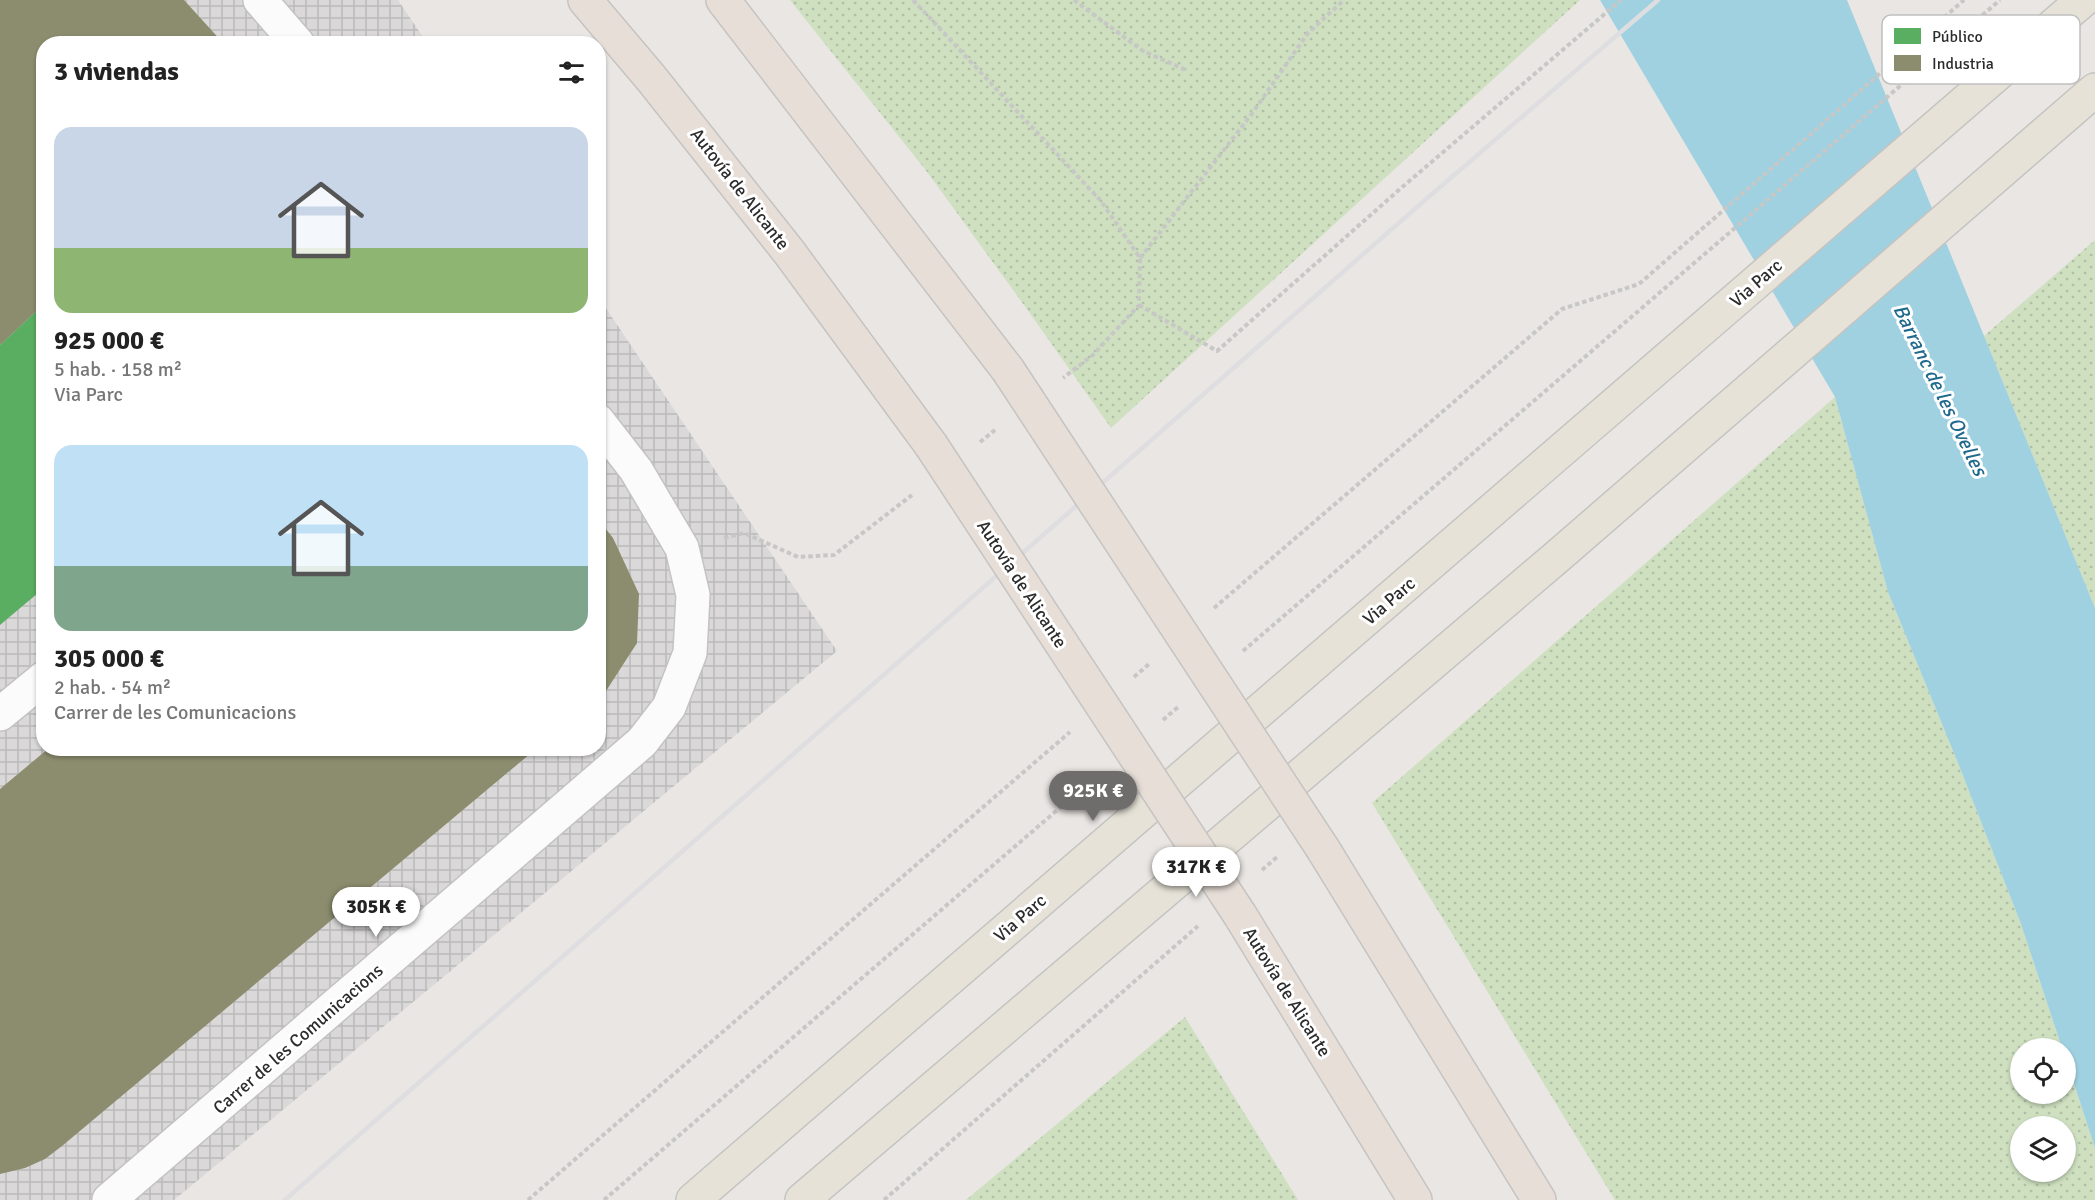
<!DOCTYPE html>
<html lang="es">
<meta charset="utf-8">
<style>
body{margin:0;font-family:Signika,sans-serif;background:#f6f6f6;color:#222;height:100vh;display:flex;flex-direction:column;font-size:22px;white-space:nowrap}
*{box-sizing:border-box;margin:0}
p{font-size:20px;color:#767676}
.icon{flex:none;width:33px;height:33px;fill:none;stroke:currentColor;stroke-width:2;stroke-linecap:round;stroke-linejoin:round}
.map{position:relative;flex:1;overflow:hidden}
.details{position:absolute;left:36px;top:36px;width:570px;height:720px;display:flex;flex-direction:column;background:#fff;border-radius:24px;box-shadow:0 2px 4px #0004}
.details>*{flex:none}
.tools{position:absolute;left:2010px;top:1038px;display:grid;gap:12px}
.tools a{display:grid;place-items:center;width:66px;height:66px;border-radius:50%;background:#fff;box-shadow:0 2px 4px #0004;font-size:30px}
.price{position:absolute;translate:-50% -51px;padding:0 14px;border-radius:21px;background:#fff;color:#222;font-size:20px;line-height:39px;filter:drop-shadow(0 2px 3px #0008)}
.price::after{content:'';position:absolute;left:50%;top:36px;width:18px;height:14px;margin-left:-9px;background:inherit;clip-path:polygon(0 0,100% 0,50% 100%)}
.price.on{background:#6e6d6c;color:#fff}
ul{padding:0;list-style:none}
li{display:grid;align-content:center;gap:12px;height:318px;padding:0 18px}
li span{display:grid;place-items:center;height:186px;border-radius:18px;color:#555}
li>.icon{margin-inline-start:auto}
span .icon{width:108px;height:108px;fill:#fffc;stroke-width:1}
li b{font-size:26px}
h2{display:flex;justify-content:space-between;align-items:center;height:72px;padding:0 18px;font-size:26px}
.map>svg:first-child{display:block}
</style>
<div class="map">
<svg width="2095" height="1200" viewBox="0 0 2095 1200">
<defs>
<pattern id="industrial-grid" width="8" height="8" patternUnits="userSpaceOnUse" patternTransform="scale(1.5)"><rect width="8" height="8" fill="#dad8d9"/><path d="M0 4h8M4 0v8" fill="none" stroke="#bbbaba"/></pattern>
<pattern id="green-dots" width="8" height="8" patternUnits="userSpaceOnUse" patternTransform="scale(1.5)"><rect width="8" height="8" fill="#cee0c0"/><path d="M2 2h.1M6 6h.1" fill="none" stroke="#b1c0a5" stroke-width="1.8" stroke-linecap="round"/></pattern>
</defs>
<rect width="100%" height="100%" fill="#e9e6e3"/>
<polygon fill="url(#industrial-grid)" points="0,0 398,0 427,43 44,44 44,748 598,748 599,298 837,651 174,1200 0,1200"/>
<g fill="url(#green-dots)" fill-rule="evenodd">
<polygon points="790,0 1580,0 1111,428 1029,312 928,173"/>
<polygon points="2095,240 2095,608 1984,336"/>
<path d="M 1835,397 L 1888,592 L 1958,763 L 2021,924 L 2062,1048 L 2020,1048 L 2020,1094 L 2066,1094 L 2066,1059 L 2095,1148 L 2095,1200 L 1615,1200 L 1372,803 ZM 2020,1126 L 2066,1126 L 2066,1172 L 2020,1172 Z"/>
<polygon points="1185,1017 1298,1200 966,1200"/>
</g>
<polygon fill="#a0d1e1" points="1600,0 1847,0 2095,608 2095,1148 2066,1059 2066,1048 2062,1048 2021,924 1958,763 1888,592 1835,397"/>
<polygon fill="#5aae61" points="44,304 44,588 0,625 0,345"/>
<g fill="#8c8c6e">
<polygon points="0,0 184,0 224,44 44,44 44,304 0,345"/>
<polygon points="598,519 613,538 639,594 637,643 606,691 598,697"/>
<polygon points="49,748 537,748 62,1146 45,1159 25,1168 0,1174 0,789"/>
</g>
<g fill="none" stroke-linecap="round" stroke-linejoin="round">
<defs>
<g id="minor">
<polyline points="260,0 298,44"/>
<polyline points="0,714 44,678"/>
<polyline points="109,1200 642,742 669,707 690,653 693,595 682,548 636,470 598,421"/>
</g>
<g id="major">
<polyline points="693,1200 2083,0"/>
<polyline points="802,1200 1558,556 2095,90"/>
</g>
<g id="highway">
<polyline points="585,0 651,78 789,252 931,445"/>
<polyline points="723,0 1008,370"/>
<polyline points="1323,849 1539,1200"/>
<polyline points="1240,915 1415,1200"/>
</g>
</defs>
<use href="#minor" stroke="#c4c3c3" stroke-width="36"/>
<use href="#major" stroke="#c5c4c2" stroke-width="36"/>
<use href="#highway" stroke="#c5c4c2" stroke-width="36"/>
<g stroke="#c7c7c6" stroke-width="4" stroke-dasharray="4.5 3" stroke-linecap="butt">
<polyline points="913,0 1101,201 1140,258 1139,305 1093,355 1063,378"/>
<polyline points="1074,0 1143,51 1186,70"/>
<polyline points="1140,258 1251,115 1308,33 1344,0"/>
<polyline points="1139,305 1217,351 1400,189 1621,0"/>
<polyline points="980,442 995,430"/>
<polyline points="724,538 744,533 798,557 834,555 912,495"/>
<polyline points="1214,608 1562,309 1639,284 1964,0"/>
<polyline points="1243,651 2000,0"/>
<polyline points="1134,677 1149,664"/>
<polyline points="1163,720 1178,707"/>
<polyline points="1262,870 1277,857"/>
<polyline points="528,1200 1070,732"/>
<polyline points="604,1200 1098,775"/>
<polyline points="884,1200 1198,926"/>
</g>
<use href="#minor" stroke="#fcfbfb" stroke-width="33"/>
<use href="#major" stroke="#e6e2d7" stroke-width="33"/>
<use href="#highway" stroke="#e7ded7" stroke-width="33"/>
<polyline stroke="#dedee0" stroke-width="4.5" points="285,1200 1417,207 1658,0"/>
<defs>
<g id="highway-bridge">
<polyline points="1008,370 1323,849"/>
<polyline points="931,445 1240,915"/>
</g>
</defs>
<use href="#highway-bridge" stroke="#c5c4c2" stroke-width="36" stroke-linecap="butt"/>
<use href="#highway-bridge" stroke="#e7ded7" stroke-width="33"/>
</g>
<g text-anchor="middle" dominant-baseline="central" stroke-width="6" stroke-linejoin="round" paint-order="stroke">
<g font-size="18" fill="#2c2c2c" stroke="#fff">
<text transform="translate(740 189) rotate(52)">Autovía de Alicante</text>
<text transform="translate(1756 283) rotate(-41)">Via Parc</text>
<text transform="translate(1022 584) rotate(57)">Autovía de Alicante</text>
<text transform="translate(1389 601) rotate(-41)">Via Parc</text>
<text transform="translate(1020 918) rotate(-41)">Via Parc</text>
<text transform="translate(1287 992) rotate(58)">Autovía de Alicante</text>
<text transform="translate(298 1039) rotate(-41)">Carrer de les Comunicacions</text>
</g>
<g font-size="20" font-style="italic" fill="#1f698d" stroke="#fff">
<text transform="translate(1940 390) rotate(64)">Barranc de les Ovelles</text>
</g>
</g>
<rect x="1882" y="15" width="198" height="69" rx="9" fill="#fff" stroke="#c0c0c0" stroke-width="1.5"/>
<rect x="1894" y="28" width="27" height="16" fill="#5aae61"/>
<rect x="1894" y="55" width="27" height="16" fill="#8c8c6e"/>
<g font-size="16" fill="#2c2c2c">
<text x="1932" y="42">Público</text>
<text x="1932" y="69">Industria</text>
</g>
</svg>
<div class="tools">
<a><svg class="icon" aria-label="locate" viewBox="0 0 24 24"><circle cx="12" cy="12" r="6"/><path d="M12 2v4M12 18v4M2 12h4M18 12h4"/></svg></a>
<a><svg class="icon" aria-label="layers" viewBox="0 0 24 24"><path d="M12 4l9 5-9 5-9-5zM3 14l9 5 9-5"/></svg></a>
</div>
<b class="price on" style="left:1093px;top:822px">925K €</b>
<b class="price" style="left:1196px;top:898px">317K €</b>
<b class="price" style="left:376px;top:938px">305K €</b>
<section class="details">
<h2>3 viviendas<svg class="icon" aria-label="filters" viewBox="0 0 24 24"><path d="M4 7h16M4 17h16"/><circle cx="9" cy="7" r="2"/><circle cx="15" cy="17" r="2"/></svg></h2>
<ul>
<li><span style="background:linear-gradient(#c9d6e8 65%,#8fb573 0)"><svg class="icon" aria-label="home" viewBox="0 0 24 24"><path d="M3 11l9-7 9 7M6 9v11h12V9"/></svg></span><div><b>925 000 €</b><p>5 hab. · 158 m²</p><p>Via Parc</p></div></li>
<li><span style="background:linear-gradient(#bfe0f5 65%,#7fa58c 0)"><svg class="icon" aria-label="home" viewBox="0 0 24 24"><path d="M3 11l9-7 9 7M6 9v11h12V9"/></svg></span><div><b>305 000 €</b><p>2 hab. · 54 m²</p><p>Carrer de les Comunicacions</p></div></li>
</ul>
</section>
</div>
